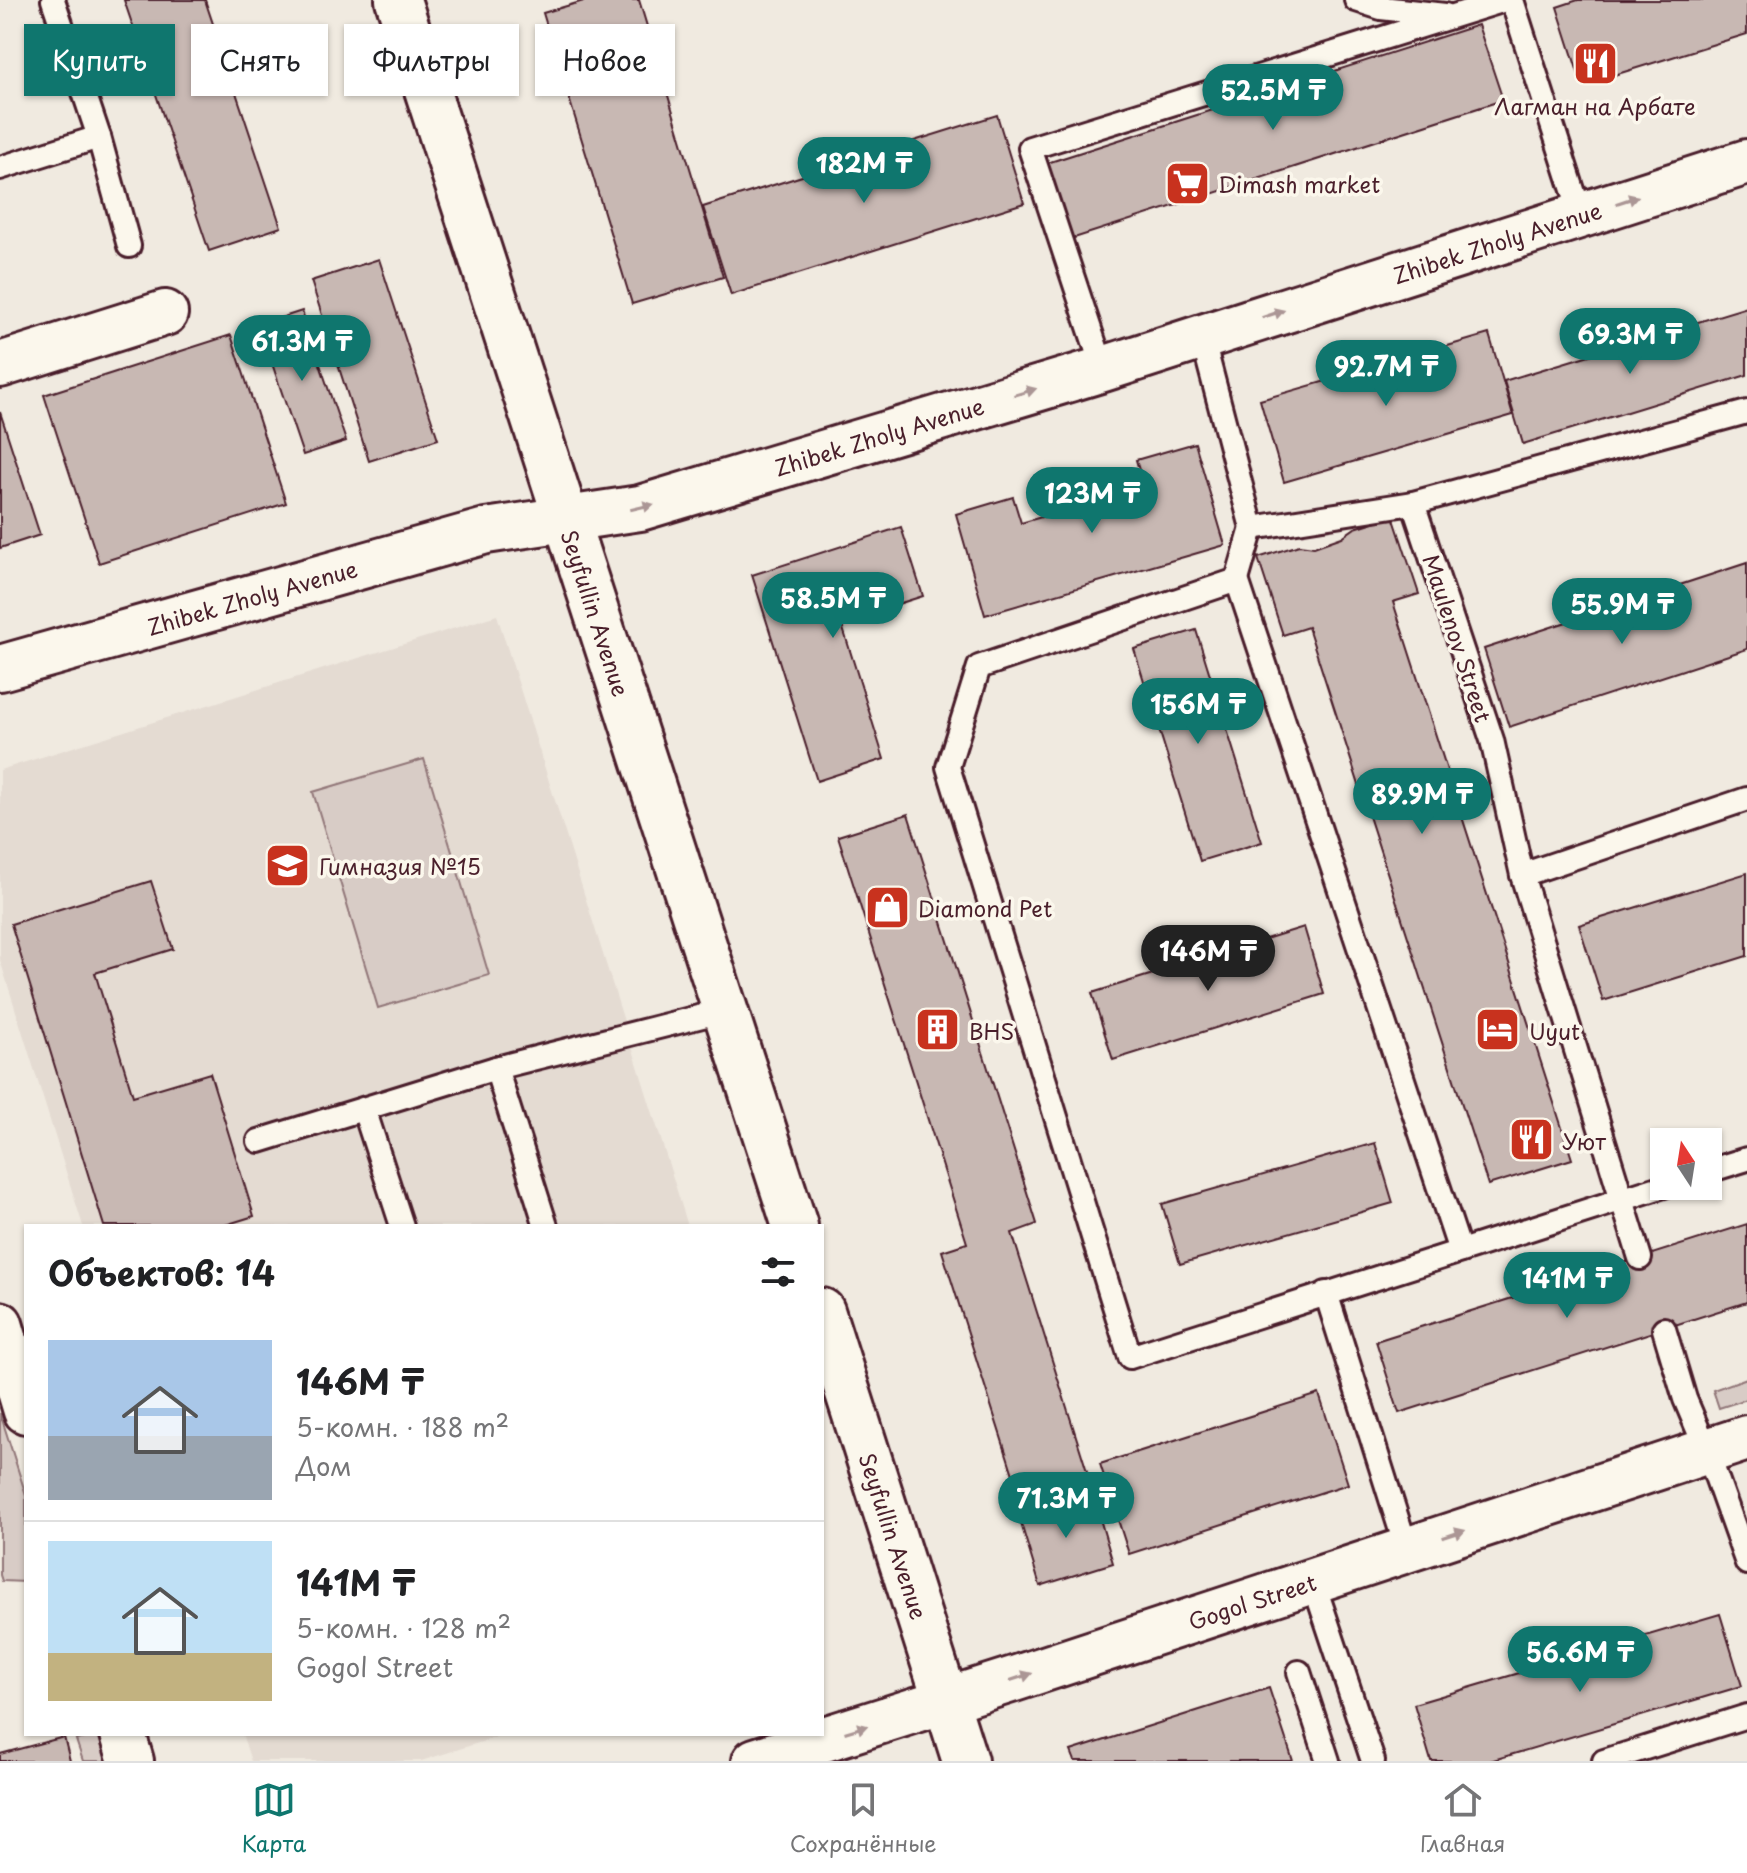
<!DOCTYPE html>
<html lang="ru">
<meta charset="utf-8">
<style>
body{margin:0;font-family:"Playpen Sans",sans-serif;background:#f6f6f6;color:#202124;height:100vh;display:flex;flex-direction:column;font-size:30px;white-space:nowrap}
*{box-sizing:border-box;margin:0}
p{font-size:26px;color:#757577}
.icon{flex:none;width:44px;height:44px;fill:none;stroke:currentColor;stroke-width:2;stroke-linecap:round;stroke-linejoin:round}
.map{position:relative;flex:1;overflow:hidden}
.panel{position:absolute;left:24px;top:1224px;width:800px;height:512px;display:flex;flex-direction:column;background:#fff;border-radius:0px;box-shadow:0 2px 6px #0004}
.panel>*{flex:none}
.top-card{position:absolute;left:24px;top:24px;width:800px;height:72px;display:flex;gap:16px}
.needle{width:52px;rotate:348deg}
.fabs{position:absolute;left:1650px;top:1128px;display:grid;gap:16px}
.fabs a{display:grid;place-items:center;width:72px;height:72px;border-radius:0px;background:#fff;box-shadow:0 2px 6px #0004;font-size:40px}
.price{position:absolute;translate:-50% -68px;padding:0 18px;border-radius:28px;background:#0f766e;color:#fff;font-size:26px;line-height:52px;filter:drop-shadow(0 2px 4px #0008)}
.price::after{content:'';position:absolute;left:50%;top:48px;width:24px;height:18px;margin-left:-12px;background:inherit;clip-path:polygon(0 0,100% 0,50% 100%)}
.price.current{background:#222;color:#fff}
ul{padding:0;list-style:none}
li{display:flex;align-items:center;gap:24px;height:200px;padding:0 24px}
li+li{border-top:2px solid #e0e0e0}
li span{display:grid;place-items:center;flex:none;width:224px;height:160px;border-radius:0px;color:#555}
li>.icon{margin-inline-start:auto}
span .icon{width:96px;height:96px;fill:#fffc;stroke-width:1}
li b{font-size:34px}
h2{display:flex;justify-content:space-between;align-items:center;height:96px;padding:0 24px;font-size:34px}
.pill{padding:0 28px;border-radius:0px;background:#fff;box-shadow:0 2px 6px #0004;font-size:28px;line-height:72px}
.pill.current{background:#0f766e;color:#fff}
.tab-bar{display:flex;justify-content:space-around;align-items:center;height:112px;border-top:2px solid #e0e0e0;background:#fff;font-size:22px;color:#757577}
.tab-bar a{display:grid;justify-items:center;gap:4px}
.tab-bar .current{color:#0f766e}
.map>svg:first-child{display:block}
</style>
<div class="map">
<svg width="1747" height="1761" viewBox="0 0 1747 1761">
<rect width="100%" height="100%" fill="#f0eae0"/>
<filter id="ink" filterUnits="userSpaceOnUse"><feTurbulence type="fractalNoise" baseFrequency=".0125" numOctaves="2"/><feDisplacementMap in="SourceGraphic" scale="16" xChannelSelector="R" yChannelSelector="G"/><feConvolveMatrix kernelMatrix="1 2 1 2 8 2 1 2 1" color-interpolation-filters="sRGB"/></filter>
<g filter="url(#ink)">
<g fill="#e4dbd2">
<polygon points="497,615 688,1226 83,1226 0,960 0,770"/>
<polygon points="242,1734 507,1734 421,1761 251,1761"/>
</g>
<g fill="#d8ccc6" stroke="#917678" stroke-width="2">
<polygon points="424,759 489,975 378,1008 313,792"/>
<polygon points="1747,1378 1747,1399 1719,1408 1713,1390"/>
<polygon points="0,1413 26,1495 26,1582 2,1581 0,1575"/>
<polygon points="102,1734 115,1761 83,1761 76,1740"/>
</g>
<g fill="#c8b8b3" stroke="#4a1f2b" stroke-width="2">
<polygon points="124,0 205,0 281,227 209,251"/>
<polygon points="587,0 639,0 723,277 632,304 543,13"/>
<polygon points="1578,0 1747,0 1747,34 1582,85 1557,7"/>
<polygon points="1478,25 1503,100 1068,240 1044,164"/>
<polygon points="997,115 1024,203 731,295 703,207"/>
<polygon points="379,259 438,439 369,461 311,281"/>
<polygon points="1747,307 1747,375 1523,444 1504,381"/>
<polygon points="302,311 346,441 303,455 259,325"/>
<polygon points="1489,334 1513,415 1284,482 1260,400"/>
<polygon points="231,335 286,503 99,563 44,395"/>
<polygon points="0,412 40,535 0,548"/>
<polygon points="1195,443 1225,545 985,615 956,514 1013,497 1021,523 1144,487 1136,460"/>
<polygon points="1393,516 1419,594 1393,602 1572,1159 1488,1185 1308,627 1283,635 1258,558 1299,545 1314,547 1342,537 1355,528"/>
<polygon points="901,527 923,596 841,622 884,759 817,781 752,575"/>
<polygon points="1747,563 1747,649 1509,727 1484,649"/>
<polygon points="1196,630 1262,842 1200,861 1134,649"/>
<polygon points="908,814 1037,1224 1012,1233 1091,1484 1023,1506 942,1251 967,1243 838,836"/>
<polygon points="1747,873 1747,956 1603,1001 1579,925"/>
<polygon points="151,881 173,949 95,973 133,1096 210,1073 254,1216 222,1226 104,1226 11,924"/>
<polygon points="1304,927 1324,994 1113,1060 1092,993"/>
<polygon points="1375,1143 1393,1203 1180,1264 1162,1204"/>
<polygon points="1747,1224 1747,1302 1399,1413 1376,1341"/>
<polygon points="1319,1394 1348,1484 1129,1554 1100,1464"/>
<polygon points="1093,1495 1113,1563 1040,1586 1019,1517"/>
<polygon points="1720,1614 1742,1686 1490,1761 1431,1761 1414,1704"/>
<polygon points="1269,1688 1293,1761 1075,1761 1071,1751"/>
<polygon points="64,1737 70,1761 0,1761 0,1754"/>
</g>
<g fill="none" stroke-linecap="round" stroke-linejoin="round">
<defs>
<g id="lane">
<polyline points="53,0 99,137 129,246"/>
<polyline points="1356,0 1381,8 1445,15"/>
<polyline points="1512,0 1581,215"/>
<polyline points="0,168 99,137"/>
<polyline points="1202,337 1252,528 1413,503 1492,740 1522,875 1640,1258"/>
<polyline points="1103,369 1030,148 1505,0"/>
<polyline points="1413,503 1747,412"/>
<polyline points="1252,528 1237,580 979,667 948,767 1130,1357 1664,1186"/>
<polyline points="1237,580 1460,1251"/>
<polyline points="1522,875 1747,799"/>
<polyline points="496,1068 546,1226"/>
<polyline points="364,1109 402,1226"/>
<polyline points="259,1141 496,1068 726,1010"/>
<polyline points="1708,1171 1747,1159"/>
<polyline points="1326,1293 1407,1550"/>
<polyline points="1664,1329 1685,1399 1707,1451 1747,1563"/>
<polyline points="1313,1581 1373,1761"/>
<polyline points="1299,1672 1328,1761"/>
<polyline points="1604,1761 1747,1716"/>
</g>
<g id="street">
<polyline points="0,365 165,313"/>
<polyline points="0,668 486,531 640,508 1103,369 1747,162"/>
<polyline points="0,1324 26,1411"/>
<polyline points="123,1734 131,1761"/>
</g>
<g id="secondary">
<polyline points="398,0 795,1226"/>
<polyline points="822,1311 965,1761"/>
<polyline points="755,1761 1014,1679 1747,1438"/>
</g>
</defs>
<use href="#lane" stroke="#4a1f2b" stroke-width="28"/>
<use href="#street" stroke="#4a1f2b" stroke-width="50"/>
<use href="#secondary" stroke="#4a1f2b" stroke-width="50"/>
<use href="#lane" stroke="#fbf7ec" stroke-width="22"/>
<use href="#street" stroke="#fbf7ec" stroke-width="44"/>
<use href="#secondary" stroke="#fbf7ec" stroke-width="44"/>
</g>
<defs><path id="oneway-solid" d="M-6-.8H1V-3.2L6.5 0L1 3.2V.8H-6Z" transform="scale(2)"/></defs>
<g fill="#ab9695">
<use href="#oneway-solid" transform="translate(1627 200) rotate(-18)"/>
<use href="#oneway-solid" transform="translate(1273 314) rotate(-18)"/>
<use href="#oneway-solid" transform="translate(1025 392) rotate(-17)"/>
<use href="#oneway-solid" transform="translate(642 507) rotate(-13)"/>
<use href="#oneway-solid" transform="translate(1454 1534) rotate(-18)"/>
<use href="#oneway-solid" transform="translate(1021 1677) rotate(-18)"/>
<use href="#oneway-solid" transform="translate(856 1729) rotate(-17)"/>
</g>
</g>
<defs>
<symbol id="restaurant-square" viewBox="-11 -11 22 22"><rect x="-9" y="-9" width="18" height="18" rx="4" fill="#c8321e" stroke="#fbf7ec"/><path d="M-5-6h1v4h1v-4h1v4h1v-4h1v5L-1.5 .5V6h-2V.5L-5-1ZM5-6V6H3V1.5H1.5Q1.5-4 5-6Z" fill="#fff"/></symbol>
<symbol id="supermarket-square" viewBox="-11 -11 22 22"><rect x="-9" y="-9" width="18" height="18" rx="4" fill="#c8321e" stroke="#fbf7ec"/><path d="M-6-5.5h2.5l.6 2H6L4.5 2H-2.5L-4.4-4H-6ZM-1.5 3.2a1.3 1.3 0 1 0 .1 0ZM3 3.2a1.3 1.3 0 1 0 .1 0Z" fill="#fff"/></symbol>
<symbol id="school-square" viewBox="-11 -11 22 22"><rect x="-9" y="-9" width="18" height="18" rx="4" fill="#c8321e" stroke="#fbf7ec"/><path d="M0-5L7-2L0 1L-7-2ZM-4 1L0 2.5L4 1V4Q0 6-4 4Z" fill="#fff"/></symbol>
<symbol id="shop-square" viewBox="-11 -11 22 22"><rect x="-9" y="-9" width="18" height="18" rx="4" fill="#c8321e" stroke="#fbf7ec"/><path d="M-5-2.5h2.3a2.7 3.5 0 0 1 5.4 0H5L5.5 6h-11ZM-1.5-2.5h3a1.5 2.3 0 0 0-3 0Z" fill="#fff"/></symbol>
<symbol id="building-square" viewBox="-11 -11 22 22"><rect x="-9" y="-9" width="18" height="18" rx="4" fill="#c8321e" stroke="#fbf7ec"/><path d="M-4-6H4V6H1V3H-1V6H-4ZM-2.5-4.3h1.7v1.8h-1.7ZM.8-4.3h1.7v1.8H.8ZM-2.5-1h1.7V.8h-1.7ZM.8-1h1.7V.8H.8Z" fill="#fff"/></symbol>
<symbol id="hotel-square" viewBox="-11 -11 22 22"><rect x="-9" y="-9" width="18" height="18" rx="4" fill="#c8321e" stroke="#fbf7ec"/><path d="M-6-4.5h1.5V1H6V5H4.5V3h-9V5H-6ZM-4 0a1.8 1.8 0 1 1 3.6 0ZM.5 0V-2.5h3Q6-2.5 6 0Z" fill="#fff"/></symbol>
</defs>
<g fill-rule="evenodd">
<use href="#restaurant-square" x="1570" y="38" width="51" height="51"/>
<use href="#supermarket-square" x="1162" y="158" width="51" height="51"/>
<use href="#school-square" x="262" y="840" width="51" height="51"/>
<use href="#shop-square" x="862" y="882" width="51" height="51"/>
<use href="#building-square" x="912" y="1004" width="51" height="51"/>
<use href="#hotel-square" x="1472" y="1004" width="51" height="51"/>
<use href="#restaurant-square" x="1506" y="1114" width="51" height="51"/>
</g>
<g text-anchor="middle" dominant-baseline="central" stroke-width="7" stroke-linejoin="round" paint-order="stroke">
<g font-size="22" fill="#4a1f2b" stroke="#fbf7ec" text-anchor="start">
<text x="1595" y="105" text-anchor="middle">Лагман на Арбате</text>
<text x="1218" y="183">Dimash market</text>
<text x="319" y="865">Гимназия №15</text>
<text x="918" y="907">Diamond Pet</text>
<text x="969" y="1030">BHS</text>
<text x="1529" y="1030">Uyut</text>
<text x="1562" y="1140">Уют</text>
</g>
<g font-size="22" fill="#4a1f2b" stroke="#fbf7ec">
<text transform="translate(1497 242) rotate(-18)">Zhibek Zholy Avenue</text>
<text transform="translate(879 436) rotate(-17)">Zhibek Zholy Avenue</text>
<text transform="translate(252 597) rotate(-16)">Zhibek Zholy Avenue</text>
<text transform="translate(596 613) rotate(72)">Seyfullin Avenue</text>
<text transform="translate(1458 638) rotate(72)">Maulenov Street</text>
<text transform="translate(894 1536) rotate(72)">Seyfullin Avenue</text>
<text transform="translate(1252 1601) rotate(-18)">Gogol Street</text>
</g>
</g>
</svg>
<div class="fabs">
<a><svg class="needle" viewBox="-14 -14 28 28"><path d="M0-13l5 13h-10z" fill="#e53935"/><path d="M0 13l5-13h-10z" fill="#757577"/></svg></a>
</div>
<b class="price" style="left:1273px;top:132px">52.5M ₸</b>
<b class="price" style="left:864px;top:205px">182M ₸</b>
<b class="price" style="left:1630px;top:376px">69.3M ₸</b>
<b class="price" style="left:302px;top:383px">61.3M ₸</b>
<b class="price" style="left:1386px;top:408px">92.7M ₸</b>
<b class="price" style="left:1092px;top:535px">123M ₸</b>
<b class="price" style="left:833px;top:640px">58.5M ₸</b>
<b class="price" style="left:1622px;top:646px">55.9M ₸</b>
<b class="price" style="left:1198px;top:746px">156M ₸</b>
<b class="price" style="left:1422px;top:836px">89.9M ₸</b>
<b class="price current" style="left:1208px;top:993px">146M ₸</b>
<b class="price" style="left:1567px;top:1320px">141M ₸</b>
<b class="price" style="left:1066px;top:1540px">71.3M ₸</b>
<b class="price" style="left:1580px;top:1694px">56.6M ₸</b>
<div class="top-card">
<a class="pill current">Купить</a>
<a class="pill">Снять</a>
<a class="pill">Фильтры</a>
<a class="pill">Новое</a>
</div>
<section class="panel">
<h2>Объектов: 14<svg class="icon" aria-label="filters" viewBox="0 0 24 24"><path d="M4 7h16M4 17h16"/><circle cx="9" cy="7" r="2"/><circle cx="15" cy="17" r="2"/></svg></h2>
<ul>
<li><span style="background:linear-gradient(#a9c7e8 60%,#9aa5b1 0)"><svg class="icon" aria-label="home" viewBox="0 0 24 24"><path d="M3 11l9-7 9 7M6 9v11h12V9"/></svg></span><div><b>146M ₸</b><p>5-комн. · 188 m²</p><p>Дом</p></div></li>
<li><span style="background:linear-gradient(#bfe0f5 70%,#c2b280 0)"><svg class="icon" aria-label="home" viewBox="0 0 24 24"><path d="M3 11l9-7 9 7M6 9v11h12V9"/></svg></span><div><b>141M ₸</b><p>5-комн. · 128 m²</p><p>Gogol Street</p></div></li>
</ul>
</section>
</div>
<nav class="tab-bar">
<a class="current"><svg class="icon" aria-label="map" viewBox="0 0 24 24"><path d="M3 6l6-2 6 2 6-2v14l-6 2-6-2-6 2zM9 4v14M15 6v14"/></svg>Карта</a>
<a><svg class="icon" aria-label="saved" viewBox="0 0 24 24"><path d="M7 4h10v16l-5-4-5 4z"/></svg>Сохранённые</a>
<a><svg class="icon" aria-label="home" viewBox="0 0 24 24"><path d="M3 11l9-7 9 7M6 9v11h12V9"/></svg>Главная</a>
</nav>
